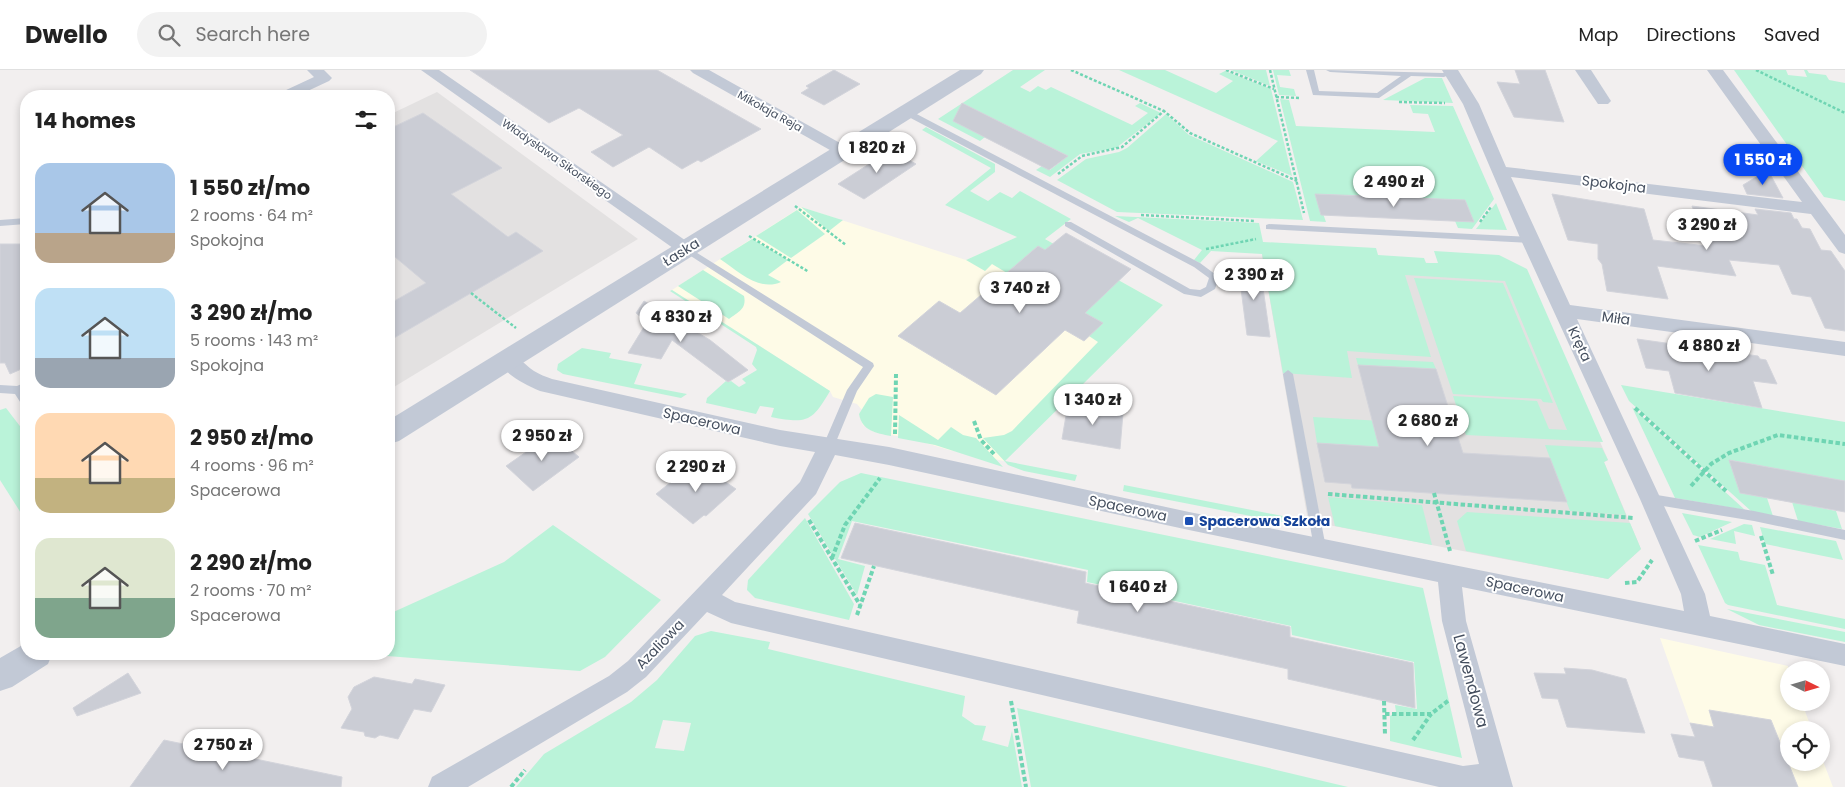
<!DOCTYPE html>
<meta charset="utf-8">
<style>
body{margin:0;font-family:Poppins,sans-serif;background:#f2f2f2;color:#222;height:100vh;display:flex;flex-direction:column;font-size:19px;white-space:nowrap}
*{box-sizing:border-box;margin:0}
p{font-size:16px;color:#767676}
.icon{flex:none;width:28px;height:28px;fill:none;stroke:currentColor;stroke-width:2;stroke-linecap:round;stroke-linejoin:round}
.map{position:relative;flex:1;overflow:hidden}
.details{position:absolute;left:20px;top:20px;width:375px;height:570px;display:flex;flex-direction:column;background:#fff;border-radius:20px;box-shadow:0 2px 8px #0003}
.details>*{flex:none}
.needle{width:32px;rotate:95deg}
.controls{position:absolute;left:1780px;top:591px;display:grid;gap:10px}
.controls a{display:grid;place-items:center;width:50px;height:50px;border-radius:50%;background:#fff;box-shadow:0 2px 8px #0003;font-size:25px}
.price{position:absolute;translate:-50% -42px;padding:0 11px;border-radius:18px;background:#fff;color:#222;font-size:16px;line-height:32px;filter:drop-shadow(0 1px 2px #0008)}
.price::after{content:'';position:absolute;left:50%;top:30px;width:15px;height:11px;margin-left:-8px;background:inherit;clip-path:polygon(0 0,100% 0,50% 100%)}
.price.selected{background:#0849f3;color:#fff}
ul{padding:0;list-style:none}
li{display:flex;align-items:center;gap:15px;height:125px;padding:0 15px}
li span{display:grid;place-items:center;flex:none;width:140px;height:100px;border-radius:15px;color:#555}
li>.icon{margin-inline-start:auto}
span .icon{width:60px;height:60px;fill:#fffc;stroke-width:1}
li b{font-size:21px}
h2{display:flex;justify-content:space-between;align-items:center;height:60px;padding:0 15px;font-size:21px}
header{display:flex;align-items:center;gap:30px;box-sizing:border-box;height:70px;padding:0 25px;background:#fff;border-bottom:1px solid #e0e0e0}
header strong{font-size:24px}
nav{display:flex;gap:28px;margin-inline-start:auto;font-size:18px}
.search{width:350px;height:45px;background:#f2f2f2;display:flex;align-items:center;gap:12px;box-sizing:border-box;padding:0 18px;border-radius:28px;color:#767676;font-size:19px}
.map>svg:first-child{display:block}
</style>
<header>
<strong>Dwello</strong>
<div class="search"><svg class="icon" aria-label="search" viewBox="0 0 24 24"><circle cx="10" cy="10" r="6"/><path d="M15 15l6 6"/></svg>Search here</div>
<nav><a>Map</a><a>Directions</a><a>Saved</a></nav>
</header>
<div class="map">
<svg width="1845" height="717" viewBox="0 0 1845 717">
<rect width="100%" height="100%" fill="#f2efef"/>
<g fill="#fefbe7">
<polygon points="801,137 966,190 1031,161 1163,235 1004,391 949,380 909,368 874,362 863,355 859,344 862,340 857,334 833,327 830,321 672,220"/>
<polygon points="1660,568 1788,596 1789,632 1802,633 1812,660 1789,660 1789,692 1821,692 1821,686 1833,717 1713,717"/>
</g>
<g fill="#e3e1e1">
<polygon points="437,22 638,169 389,320 389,45"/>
<polygon points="1262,184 1524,198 1608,390 1604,392 1641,479 1608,509 1308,451"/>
</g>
<g fill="#baf3d9" fill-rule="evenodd">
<polygon points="1013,0 1045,0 1020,17 1030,22 1038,16 1046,20 1051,17 1132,55 1148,43 1135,36 1140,33 1161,43 1116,78 1080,84 1050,107 1036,100 1042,96 1050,100 1068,86 987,46 985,67 980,71 938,49"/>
<polygon points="1119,0 1165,0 1216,23 1233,11 1219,4 1225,1 1271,19 1292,106 1256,91 1278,71"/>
<polygon points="1231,0 1266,0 1270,16"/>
<polygon points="1273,0 1289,0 1291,6 1277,5 1280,17 1294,19 1296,26 1279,25"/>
<polygon points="1734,0 1786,0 1788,5 1807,7 1804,0 1807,0 1809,3 1826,5 1829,10 1845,13 1845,131 1824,127"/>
<polygon points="1425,8 1442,8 1453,33 1383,30"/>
<polygon points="1280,29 1289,30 1296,56 1435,62 1428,44 1413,43 1410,35 1453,36 1494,129 1472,159 1458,158 1455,151 1474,152 1465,130 1316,124 1326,152 1310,151"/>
<polygon points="1166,44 1189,65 1293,112 1303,150 1117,142 1057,110 1086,89 1119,82 1127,78"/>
<polygon points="926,57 995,94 995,102 970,121 988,131 1000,122 1012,128 1020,121 1071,149 1045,169 1163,235 1005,391 1077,405 1075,411 1024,401 1008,395 983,368 1004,365 1012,361 1098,272 1089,266 1102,253 1085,243 1038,176 1007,203 992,194 985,201 966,190 1017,167 945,135 991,98 922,60"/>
<polygon points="1496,133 1507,160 1476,159"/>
<polygon points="801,137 839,149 843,150 829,161"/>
<polygon points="797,140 825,164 791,188 756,166"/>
<polygon points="1115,146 1259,153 1263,172 1376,178 1378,185 1424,188 1426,193 1438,193 1434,181 1499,185 1527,199 1603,372 1466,365 1453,326 1537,331 1549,359 1567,360 1505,211 1405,205 1431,287 1347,281 1352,308 1283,303 1262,184 1211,181 1200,193 1194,190 1202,180 1138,148 1129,152"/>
<path d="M 752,169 L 788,190 L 768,205 L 781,212 C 759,222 738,201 720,189 Z"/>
<path d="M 703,200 L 744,226 C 747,239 738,242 729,249 L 678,216 Z"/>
<polygon points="1414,208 1503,213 1553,333 1543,332 1541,329 1453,324"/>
<path d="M 672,220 L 830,321 C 812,352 807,354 771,347 L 774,338 L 760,336 L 756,344 L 706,333 L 707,328 L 726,311 L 728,312 L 731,311 L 739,317 L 746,313 L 742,309 L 757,300 L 752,294 L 757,280 L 756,277 L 670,221 Z"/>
<polygon points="582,278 611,283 609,288 642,294 634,314 687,324 681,328 563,304 557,300 558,294"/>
<polygon points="1356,288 1433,292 1436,299 1358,295"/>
<polygon points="1621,315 1845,352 1845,411 1730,390 1740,423 1767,428 1773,446 1751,441 1629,331"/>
<path d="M 876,324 L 893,327 L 891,366 C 876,363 862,361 859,344 L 869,328 Z"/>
<polygon points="1632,337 1745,440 1675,428"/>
<polygon points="6,338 26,364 26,451 0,410 0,340"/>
<polygon points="899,345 938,370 951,357 963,365 976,368 1003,397 935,375 898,368"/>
<polygon points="1313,347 1399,352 1407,379 1317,373"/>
<polygon points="1545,375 1602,378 1608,390 1604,392 1626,445 1570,441"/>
<polygon points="861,403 1423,518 1462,688 1390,671 1390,646 1396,642 1395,635 1417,639 1414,592 1292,565 1291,556 1087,512 1088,500 852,451 838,489 865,496 857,525 808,444 840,412"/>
<polygon points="1124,415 1308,451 1306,455 1302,456 1123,421"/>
<polygon points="1328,427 1422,435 1432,475 1335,456"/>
<polygon points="1792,432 1836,441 1842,459 1798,451"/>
<polygon points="1467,442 1630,453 1641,479 1608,509 1466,481 1457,451"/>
<polygon points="1682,443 1732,452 1700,467 1693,465"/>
<polygon points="805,448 854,534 849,550 755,528 747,520 748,510"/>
<polygon points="1744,454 1752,455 1755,466 1734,461 1736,474 1710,469"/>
<polygon points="553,455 661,530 605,587 580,601 361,584 389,584 389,544 504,492"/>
<polygon points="1760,457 1836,471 1843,490 1765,474"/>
<polygon points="1698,475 1738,482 1740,490 1765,495 1777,535 1845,549 1845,559 1728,535 1725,533"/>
<polygon points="1727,539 1845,562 1845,572 1759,555"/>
<path d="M 711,561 L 770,572 L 768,579 L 965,626 L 962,646 L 975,655 L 986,656 L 982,670 L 1008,677 L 1012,661 L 1022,717 L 516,717 L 544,684 L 631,632 L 657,610 L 695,566 ZM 663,650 L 691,653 L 684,681 L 655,678 Z"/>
<polygon points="1017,638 1348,717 1031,717"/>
</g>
<g fill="#cbcdd5" stroke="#d3d4db">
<polygon points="470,0 657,0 761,59 701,92 698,90 682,99 649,77 613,97 591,82 623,65 579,38 549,53"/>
<polygon points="834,0 860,14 824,35 801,23 809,18 806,16"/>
<polygon points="1515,0 1545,0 1564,52 1514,47 1497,12 1520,14"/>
<polygon points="962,33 1068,86 1049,100 953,51"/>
<polygon points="423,43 502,98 451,124 508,167 516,162 543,181 389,271 389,234 426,213 389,182 389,59"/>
<polygon points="891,80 916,94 864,129 838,114"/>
<polygon points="1768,100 1783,128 1747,124 1743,115"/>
<polygon points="1315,124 1465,130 1474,152 1321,145"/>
<polygon points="1552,124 1644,139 1653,170 1707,176 1692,136 1758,145 1755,139 1791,143 1794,149 1797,149 1802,158 1810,159 1821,180 1831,181 1845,201 1845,261 1825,258 1811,227 1792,224 1779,195 1729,190 1736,206 1657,196 1668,229 1607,221 1602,194 1598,189 1598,174 1568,170"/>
<polygon points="1066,163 1131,199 1085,243 1103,253 1084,271 1065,260 996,325 898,266 939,231 960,243 1038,176 1045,180"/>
<polygon points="0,174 26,174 26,297 10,304 5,293 0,293"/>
<polygon points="1238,196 1260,197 1270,267 1247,265"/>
<polygon points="644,231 710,270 748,300 728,312 672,270 661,289 628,283 647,252 636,243"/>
<polygon points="1637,269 1758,286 1760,289 1766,290 1777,314 1753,311 1762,338 1675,323 1669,301 1646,298"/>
<polygon points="1358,295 1436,299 1463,383 1550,388 1567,432 1352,418 1351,414 1325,412 1317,373 1379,377"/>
<polygon points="1068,334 1123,343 1120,379 1062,369"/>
<polygon points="552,364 579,387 533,421 506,396"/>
<polygon points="1729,390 1845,411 1845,442 1740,423"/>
<polygon points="696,392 736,419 706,446 704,445 693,454 656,424"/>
<polygon points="855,453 1086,502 1085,513 1290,557 1290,567 1413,593 1415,638 1288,609 1288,599 1077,553 1079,541 841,488"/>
<polygon points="1564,598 1592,600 1626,609 1645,663 1567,657 1558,629 1542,628 1534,603 1566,604"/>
<polygon points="128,603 141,623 77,646 73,638"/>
<polygon points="374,607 412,614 415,609 445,615 431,642 414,639 398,669 380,665 375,668 365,666 364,662 341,658 352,639 348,627 354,617"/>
<polygon points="1709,640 1771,650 1798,717 1713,717 1704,691 1679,687 1671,664 1695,667 1690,653 1714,657"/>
<polygon points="164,670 342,707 341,717 130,717"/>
</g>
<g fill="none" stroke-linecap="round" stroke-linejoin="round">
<g stroke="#6fd5b3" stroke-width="2.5" stroke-dasharray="3 2" stroke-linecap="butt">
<polyline points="1071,0 1164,41"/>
<polyline points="1226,0 1274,19"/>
<polyline points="1270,0 1304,143"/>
<polyline points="1756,0 1845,43"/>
<polyline points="1276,27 1300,28"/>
<polyline points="1399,32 1445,33"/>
<polyline points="1058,104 1082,86 1122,77 1164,41 1190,63 1297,111"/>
<polyline points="795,136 846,175"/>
<polyline points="1141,145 1255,151"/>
<polyline points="1480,152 1491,137"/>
<polyline points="749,166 809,202"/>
<polyline points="1206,179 1256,169"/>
<polyline points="471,223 516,258"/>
</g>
<g stroke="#6fd5b3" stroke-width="4" stroke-dasharray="4.5 2.5" stroke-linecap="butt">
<polyline points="1635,338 1726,421"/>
<polyline points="974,351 981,370 994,384"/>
<polyline points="895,364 896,304"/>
<polyline points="1691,416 1711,394 1729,383 1778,365 1845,374"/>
<polyline points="1434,423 1450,481"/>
<polyline points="1328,424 1634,448"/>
<polyline points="809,450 860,535"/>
<polyline points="1761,466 1773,505"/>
<polyline points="1695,471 1722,460"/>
<polyline points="832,488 845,455 880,408"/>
<polyline points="1625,513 1637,512 1652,490"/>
<polyline points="857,545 874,496"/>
<polyline points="1011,631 1026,717"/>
<polyline points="1384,631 1385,665"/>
<polyline points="1385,644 1431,644 1449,630"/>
<polyline points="1413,670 1431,644"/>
<polyline points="511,717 525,700"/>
</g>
<g fill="#c2c9d6" fill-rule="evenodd">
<polygon points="1306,0 1314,0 1319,21 1377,23 1401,6 1330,2 1326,0 1443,3 1453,0 1455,2 1444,7 1411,6 1379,28 1313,25"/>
<polygon points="903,40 909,40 1200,193 1219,207 1215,219 1201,227 1184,224 1065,156 1065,152 1071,152 1190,219 1200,220 1206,217 1209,208 1194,197 903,44"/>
<polygon points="26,148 26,154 0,156 0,150"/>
<polygon points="1269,154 1530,167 1535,170 1530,173 1266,159 1266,155"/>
<polygon points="686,176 873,293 874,296 857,321 833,379 825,379 823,376 847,320 863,297 683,181 681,179"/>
<polygon points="1288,300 1293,304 1326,478 1324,482 1320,483 1316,482 1314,478 1283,304"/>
<polygon points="26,312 26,336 22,335 15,324 0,323 0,315 17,316"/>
<polygon points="1651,424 1754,441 1845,460 1845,470 1754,451 1651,434 1647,432 1645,429 1647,426"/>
</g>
<g fill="#c2c9d6" fill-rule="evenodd">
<polygon points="307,0 324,0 332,8 329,11 297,26 283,26 281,24 284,21 314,7"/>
<polygon points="421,0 439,0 692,175 695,179 692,183 686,185 680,183"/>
<polygon points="690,0 709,0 849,78 851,81 849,84 837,84 693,3"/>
<path d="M 1442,0 L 1458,0 L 1479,34 L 1506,97 L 1802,132 L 1707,0 L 1723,0 L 1845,165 L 1845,184 L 1839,182 L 1811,144 L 1511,107 L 1570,235 L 1845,272 L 1845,286 L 1577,249 L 1705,524 L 1710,546 L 1845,574 L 1845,596 L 1462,517 L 1466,551 L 1513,717 L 1439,717 L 731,553 L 707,542 L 646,607 L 627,622 L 468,717 L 428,717 L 432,707 L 609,606 L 628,591 L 800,412 L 815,382 L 780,376 L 540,321 C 524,314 506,305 497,290 L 500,285 C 515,280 522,293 534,301 C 539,304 546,307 552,309 L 780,360 L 889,377 L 1189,442 L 1684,541 L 1681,524 L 1640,429 L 1521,170 L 1463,34 ZM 835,385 L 889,395 L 1189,460 L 1438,512 L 1442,551 L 1479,694 L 1463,696 L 735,532 L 722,525 L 816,424 Z"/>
<polygon points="1575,0 1591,0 1611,31 1608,34 1598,34"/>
</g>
<g fill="#c2c9d6" fill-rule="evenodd">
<polygon points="960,0 984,0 981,4 399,371 389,374 389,350"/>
<polygon points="26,573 26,584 52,584 48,594 12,617 0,621 0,588"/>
</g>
</g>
<rect fill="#1a4fb4" stroke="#fff" stroke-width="2" x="1184" y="446" width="10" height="10" rx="2.5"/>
<g text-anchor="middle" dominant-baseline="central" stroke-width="4" stroke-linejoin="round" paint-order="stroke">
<g font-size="11" fill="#454f5f" stroke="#fff">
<text transform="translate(770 41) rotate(29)">Mikołaja Reja</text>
<text transform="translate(557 89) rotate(35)">Władysława Sikorskiego</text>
</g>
<g font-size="14" fill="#454f5f" stroke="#fff">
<text transform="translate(1614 114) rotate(7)">Spokojna</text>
<text transform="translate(681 182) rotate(-32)">Łaska</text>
<text transform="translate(1616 248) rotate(8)">Miła</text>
<text transform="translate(1580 274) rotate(65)">Kręta</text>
<text transform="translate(702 351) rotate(13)">Spacerowa</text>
<text transform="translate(1128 438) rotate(12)">Spacerowa</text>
<text transform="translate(1525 519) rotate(12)">Spacerowa</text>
<text transform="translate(660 574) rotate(-46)">Azaliowa</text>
</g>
<g font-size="14" font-weight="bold" fill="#164399" stroke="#fff" text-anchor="start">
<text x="1199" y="451">Spacerowa Szkoła</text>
</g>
<g font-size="16" fill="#454f5f" stroke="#fff">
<text transform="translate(1471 611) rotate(75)">Lawendowa</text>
</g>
</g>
</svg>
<div class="controls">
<a><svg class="needle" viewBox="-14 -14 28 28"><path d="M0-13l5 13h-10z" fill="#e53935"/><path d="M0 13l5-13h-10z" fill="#767676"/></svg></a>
<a><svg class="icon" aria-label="locate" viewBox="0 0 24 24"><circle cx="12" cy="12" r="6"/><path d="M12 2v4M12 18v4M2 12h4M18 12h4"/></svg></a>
</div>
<b class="price" style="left:877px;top:104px">1 820 zł</b>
<b class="price selected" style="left:1763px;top:116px">1 550 zł</b>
<b class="price" style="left:1394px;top:138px">2 490 zł</b>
<b class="price" style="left:1707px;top:181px">3 290 zł</b>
<b class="price" style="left:1254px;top:231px">2 390 zł</b>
<b class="price" style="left:1020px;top:244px">3 740 zł</b>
<b class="price" style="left:681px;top:273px">4 830 zł</b>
<b class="price" style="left:1709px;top:302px">4 880 zł</b>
<b class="price" style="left:1093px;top:356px">1 340 zł</b>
<b class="price" style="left:1428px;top:377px">2 680 zł</b>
<b class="price" style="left:542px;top:392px">2 950 zł</b>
<b class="price" style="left:696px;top:423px">2 290 zł</b>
<b class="price" style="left:1138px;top:543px">1 640 zł</b>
<b class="price" style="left:223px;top:701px">2 750 zł</b>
<section class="details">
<h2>14 homes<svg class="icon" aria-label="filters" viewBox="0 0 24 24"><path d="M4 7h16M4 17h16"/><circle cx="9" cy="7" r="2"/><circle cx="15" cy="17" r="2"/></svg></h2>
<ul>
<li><span style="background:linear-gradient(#a9c7e8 70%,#b9a48a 0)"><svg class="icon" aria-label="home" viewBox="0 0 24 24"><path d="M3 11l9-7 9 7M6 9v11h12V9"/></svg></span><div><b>1 550 zł/mo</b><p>2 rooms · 64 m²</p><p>Spokojna</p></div></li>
<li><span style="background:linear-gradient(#bfe0f5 70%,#9aa5b1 0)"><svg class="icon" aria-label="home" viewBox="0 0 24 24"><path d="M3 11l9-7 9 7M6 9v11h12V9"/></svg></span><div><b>3 290 zł/mo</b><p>5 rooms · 143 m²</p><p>Spokojna</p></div></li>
<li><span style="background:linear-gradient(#ffd9b3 65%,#c2b280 0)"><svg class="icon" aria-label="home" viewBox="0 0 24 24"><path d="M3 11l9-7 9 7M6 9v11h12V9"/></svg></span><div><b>2 950 zł/mo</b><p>4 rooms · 96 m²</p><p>Spacerowa</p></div></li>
<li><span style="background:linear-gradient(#dfe7d0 60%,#7fa58c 0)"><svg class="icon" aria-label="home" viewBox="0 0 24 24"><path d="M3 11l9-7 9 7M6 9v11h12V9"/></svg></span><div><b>2 290 zł/mo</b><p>2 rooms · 70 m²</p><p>Spacerowa</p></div></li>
</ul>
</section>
</div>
